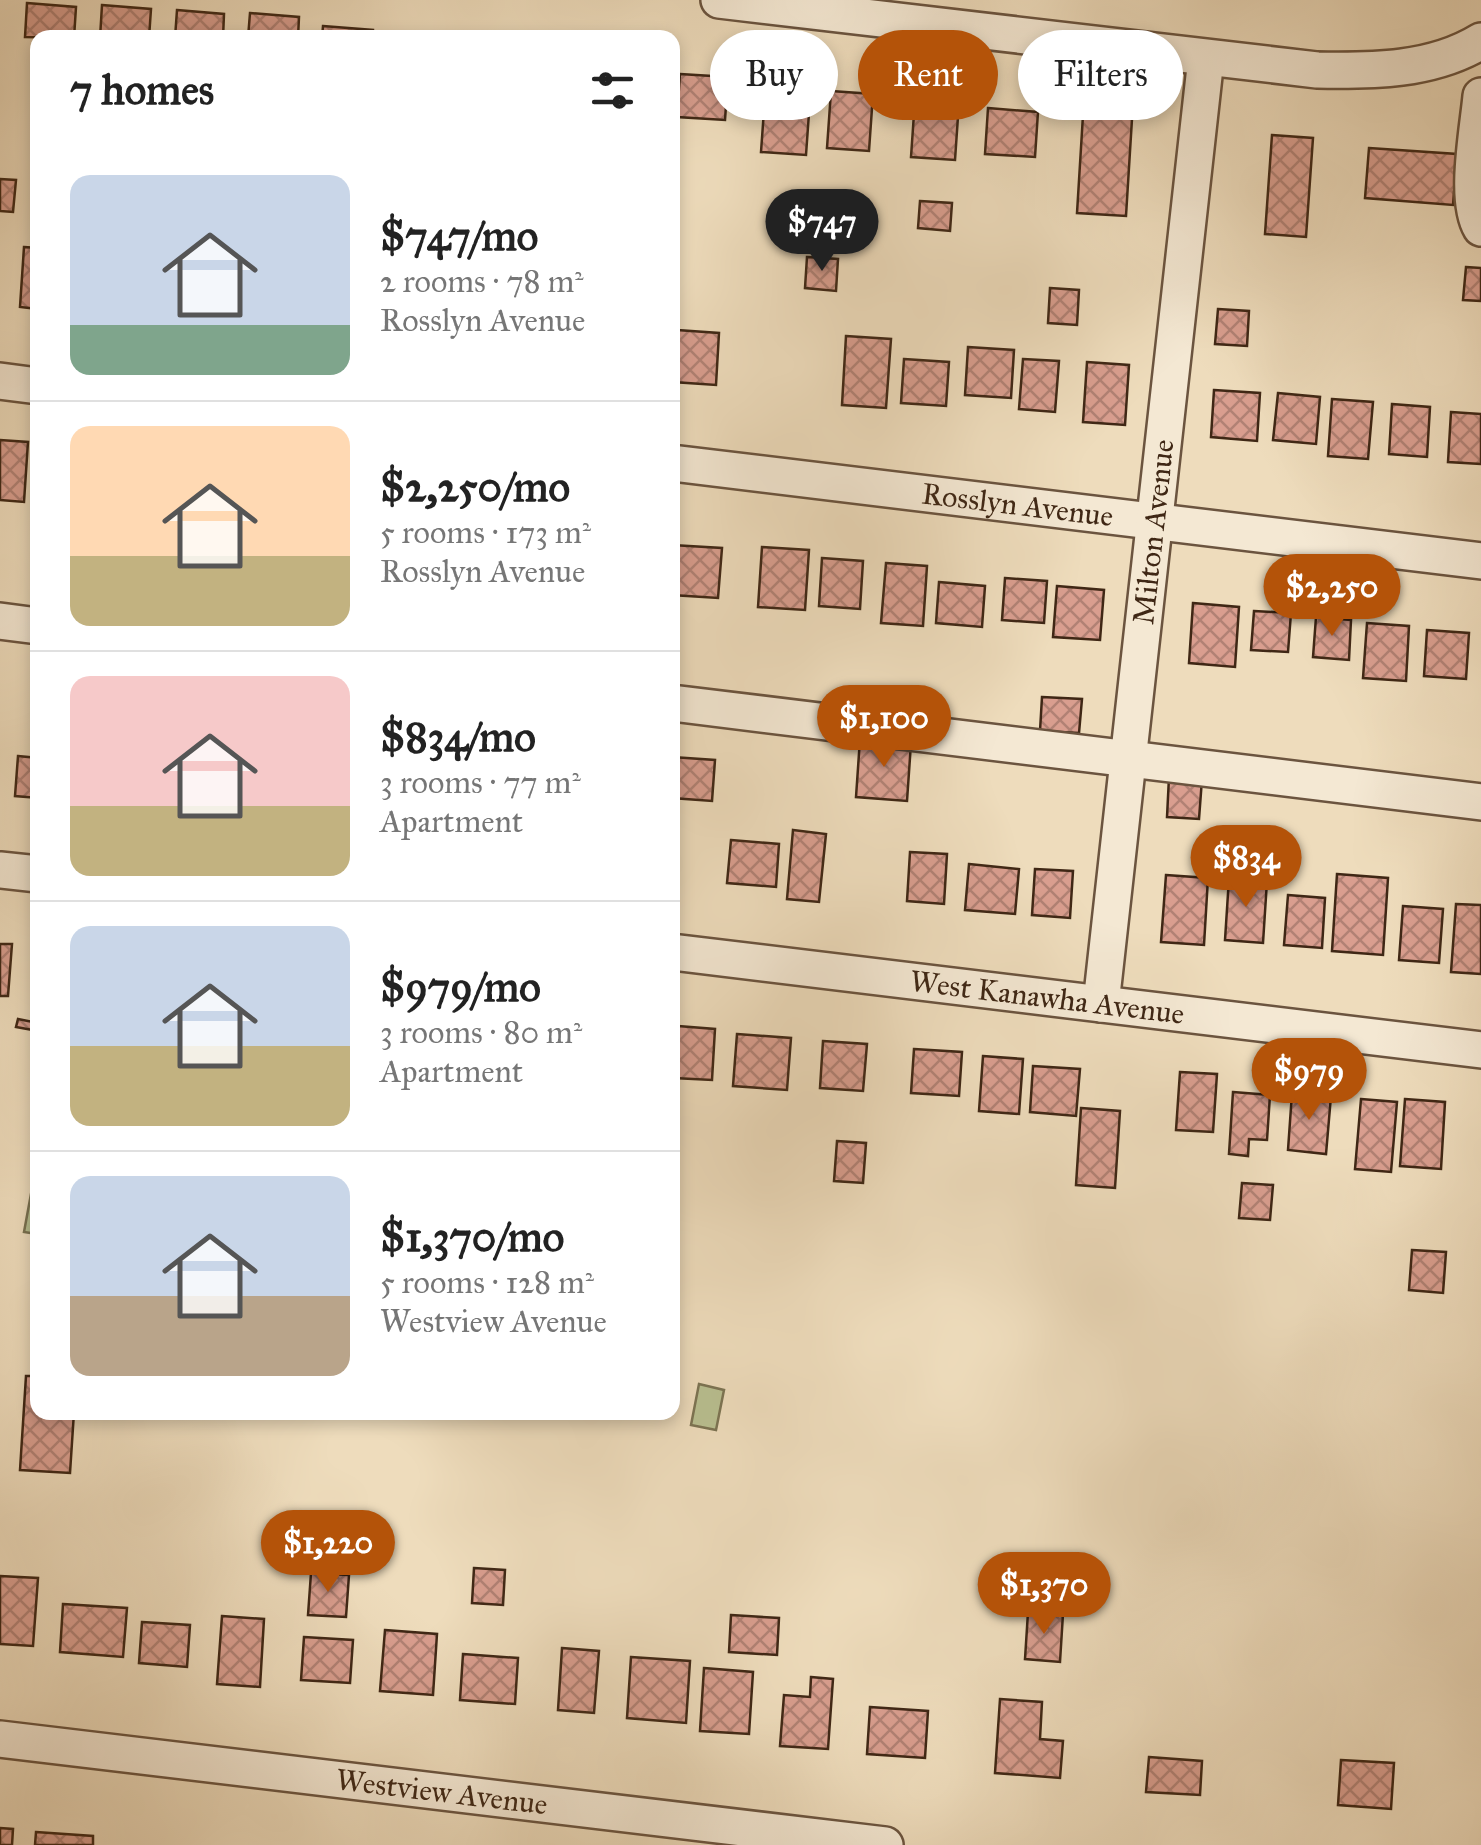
<!DOCTYPE html>
<meta charset="utf-8">
<style>
body{margin:0;font-family:"IM FELL Great Primer",serif;background:#f2f2f2;color:#222;height:100vh;display:flex;flex-direction:column;font-size:38px;white-space:nowrap}
*{box-sizing:border-box;margin:0}
p{font-size:32px;color:#767676}
.icon{flex:none;width:55px;height:55px;fill:none;stroke:currentColor;stroke-width:2;stroke-linecap:round;stroke-linejoin:round}
.map{position:relative;flex:1;overflow:hidden}
.sheet{position:absolute;left:30px;top:30px;width:650px;height:1390px;display:flex;flex-direction:column;background:#fff;border-radius:20px;box-shadow:0 5px 15px #0003}
.sheet>*{flex:none}
.banner{position:absolute;left:710px;top:30px;width:620px;height:90px;display:flex;gap:20px}
.price{position:absolute;translate:-50% -85px;padding:0 22px;border-radius:35px;background:#b45309;color:#fff;font-size:32px;line-height:65px;filter:drop-shadow(0 2px 5px #0008)}
.price::after{content:'';position:absolute;left:50%;top:60px;width:30px;height:22px;margin-left:-15px;background:inherit;clip-path:polygon(0 0,100% 0,50% 100%)}
.price.selected{background:#222;color:#fff}
ul{padding:0;list-style:none}
li{display:flex;align-items:center;gap:30px;height:250px;padding:0 40px}
li+li{border-top:2px solid #e0e0e0}
li span{display:grid;place-items:center;flex:none;width:280px;height:200px;border-radius:20px;color:#555}
li>.icon{margin-inline-start:auto}
span .icon{width:120px;height:120px;fill:#fffc;stroke-width:1}
li b{font-size:42px}
h2{display:flex;justify-content:space-between;align-items:center;height:120px;padding:0 40px;font-size:42px}
.tag{padding:0 35px;border-radius:45px;background:#fff;box-shadow:0 5px 15px #0003;font-size:35px;line-height:90px}
.tag.selected{background:#b45309;color:#fff}
.map>svg:first-child{display:block}
</style>
<div class="map">
<svg width="1481" height="1845" viewBox="0 0 1481 1845">
<defs>
<pattern id="building-cross-hatch" width="8" height="8" patternUnits="userSpaceOnUse" patternTransform="scale(2.5)"><rect width="8" height="8" fill="#d99e8f"/><path d="M0 0l8 8M0 8l8-8" fill="none" stroke="#b18174"/></pattern>
</defs>
<rect width="100%" height="100%" fill="#eedcbc"/>
<filter id="stains"><feTurbulence type="fractalNoise" baseFrequency=".002" numOctaves="4"/><feColorMatrix values="0 0 0 0 .2 0 0 0 0 .09 0 0 0 0 .02 0 0 0 .5 -.17"/></filter>
<radialGradient id="worn" r=".72"><stop offset=".6" stop-color="#630" stop-opacity="0"/><stop offset="1" stop-color="#630" stop-opacity=".3"/></radialGradient>
<g fill="#b9c091" stroke="#7c7453" stroke-width="2.5">
<polygon points="33,1183 37,1183 37,1234 24,1232"/>
<polygon points="699,1384 724,1390 716,1430 691,1425"/>
</g>
<g fill="url(#building-cross-hatch)" stroke="#3f2715" stroke-width="2.5">
<polygon points="27,3 76,7 74,38 25,37"/>
<polygon points="102,5 151,9 149,38 100,38"/>
<polygon points="177,10 224,14 223,38 175,38"/>
<polygon points="250,13 299,17 298,38 248,38"/>
<polygon points="323,26 373,30 373,38 322,38"/>
<polygon points="680,74 728,77 725,120 677,117"/>
<polygon points="766,82 811,85 806,155 761,152"/>
<polygon points="831,91 873,94 869,151 827,148"/>
<polygon points="915,99 959,102 955,160 911,157"/>
<polygon points="988,108 1038,112 1035,157 985,154"/>
<polygon points="1083,115 1132,119 1126,216 1077,213"/>
<polygon points="1272,135 1313,138 1306,237 1265,234"/>
<polygon points="1369,148 1457,154 1453,205 1365,198"/>
<polygon points="0,179 16,180 13,212 0,211"/>
<polygon points="920,201 952,203 950,231 918,228"/>
<polygon points="24,247 38,248 38,309 20,307"/>
<polygon points="807,257 838,259 836,291 805,288"/>
<polygon points="1466,267 1481,268 1481,301 1463,300"/>
<polygon points="1050,288 1079,290 1077,325 1048,323"/>
<polygon points="1218,309 1249,311 1247,346 1215,344"/>
<polygon points="677,330 719,333 716,385 673,382"/>
<polygon points="846,336 891,339 886,408 842,405"/>
<polygon points="968,347 1014,350 1011,398 965,395"/>
<polygon points="904,359 949,362 946,406 901,403"/>
<polygon points="1023,359 1059,361 1055,412 1019,409"/>
<polygon points="1087,362 1129,365 1125,425 1083,422"/>
<polygon points="1214,390 1260,393 1257,441 1211,437"/>
<polygon points="1278,393 1320,397 1316,444 1273,440"/>
<polygon points="1332,399 1373,402 1368,459 1328,456"/>
<polygon points="1392,404 1430,407 1427,457 1389,454"/>
<polygon points="1451,412 1481,414 1481,464 1448,462"/>
<polygon points="0,440 28,442 24,502 0,500"/>
<polygon points="672,545 722,548 718,598 672,595"/>
<polygon points="762,547 809,550 805,610 758,607"/>
<polygon points="822,558 863,561 860,609 819,606"/>
<polygon points="886,563 927,566 923,626 881,623"/>
<polygon points="1005,578 1047,581 1044,623 1002,620"/>
<polygon points="939,582 985,586 982,627 936,623"/>
<polygon points="1057,586 1104,590 1100,640 1053,637"/>
<polygon points="1193,603 1239,607 1235,667 1189,663"/>
<polygon points="1254,611 1291,613 1288,652 1251,650"/>
<polygon points="1316,617 1351,620 1349,660 1313,657"/>
<polygon points="1367,623 1409,626 1406,681 1363,678"/>
<polygon points="1427,630 1469,633 1466,679 1424,676"/>
<polygon points="1042,697 1082,699 1079,733 1040,731"/>
<polygon points="860,739 911,743 907,801 856,797"/>
<polygon points="18,756 38,758 38,798 15,796"/>
<polygon points="672,757 715,760 712,801 672,798"/>
<polygon points="1169,777 1202,779 1199,819 1167,817"/>
<polygon points="793,830 826,834 819,902 787,899"/>
<polygon points="731,840 779,844 776,887 727,883"/>
<polygon points="910,852 947,854 944,904 907,901"/>
<polygon points="969,864 1019,869 1015,914 965,910"/>
<polygon points="1035,869 1073,871 1070,918 1032,915"/>
<polygon points="1337,874 1388,878 1383,955 1332,951"/>
<polygon points="1166,875 1208,878 1204,945 1161,942"/>
<polygon points="1229,878 1267,881 1263,943 1225,940"/>
<polygon points="1288,895 1325,898 1322,948 1284,945"/>
<polygon points="1456,904 1481,905 1481,974 1451,972"/>
<polygon points="1403,906 1443,909 1439,963 1399,960"/>
<polygon points="0,944 12,944 8,996 0,996"/>
<polygon points="18,1019 38,1023 38,1031 16,1027"/>
<polygon points="678,1026 715,1029 712,1080 674,1078"/>
<polygon points="737,1034 791,1038 787,1090 733,1086"/>
<polygon points="823,1041 867,1044 863,1091 820,1088"/>
<polygon points="914,1049 962,1052 959,1096 911,1093"/>
<polygon points="983,1056 1023,1059 1019,1114 979,1111"/>
<polygon points="1033,1066 1080,1069 1076,1116 1030,1112"/>
<polygon points="1180,1072 1217,1074 1213,1132 1176,1130"/>
<polygon points="1233,1092 1270,1095 1267,1140 1249,1139 1248,1156 1229,1154"/>
<polygon points="1292,1093 1331,1096 1326,1154 1288,1150"/>
<polygon points="1361,1099 1397,1102 1391,1172 1355,1169"/>
<polygon points="1405,1099 1445,1102 1441,1169 1400,1166"/>
<polygon points="1081,1108 1120,1111 1115,1188 1076,1185"/>
<polygon points="837,1141 866,1143 863,1183 834,1181"/>
<polygon points="1242,1183 1273,1185 1270,1220 1239,1218"/>
<polygon points="1412,1250 1446,1252 1443,1293 1409,1290"/>
<polygon points="26,1376 38,1376 38,1412 74,1412 70,1473 20,1470"/>
<polygon points="474,1568 505,1570 503,1605 472,1603"/>
<polygon points="311,1573 349,1575 346,1617 308,1615"/>
<polygon points="0,1576 38,1578 33,1646 0,1644"/>
<polygon points="63,1604 127,1608 123,1657 60,1652"/>
<polygon points="1028,1612 1063,1614 1060,1662 1025,1659"/>
<polygon points="731,1615 779,1618 777,1655 729,1652"/>
<polygon points="222,1616 264,1619 260,1687 217,1684"/>
<polygon points="142,1622 190,1625 187,1667 139,1663"/>
<polygon points="385,1630 437,1634 433,1695 380,1691"/>
<polygon points="304,1637 353,1640 350,1683 301,1680"/>
<polygon points="562,1648 599,1651 594,1713 558,1710"/>
<polygon points="463,1654 518,1658 515,1704 460,1700"/>
<polygon points="631,1657 690,1661 686,1723 627,1718"/>
<polygon points="704,1668 753,1672 749,1734 700,1731"/>
<polygon points="811,1677 833,1679 828,1749 780,1746 784,1695 810,1697"/>
<polygon points="1000,1699 1042,1702 1040,1739 1063,1741 1060,1778 995,1773"/>
<polygon points="870,1707 928,1711 925,1758 867,1754"/>
<polygon points="1149,1757 1202,1761 1200,1795 1146,1792"/>
<polygon points="1341,1760 1394,1763 1391,1809 1338,1805"/>
<polygon points="0,1828 13,1829 12,1845 0,1845"/>
<polygon points="36,1832 93,1836 93,1845 35,1845"/>
</g>
<g fill="none" stroke-linecap="round" stroke-linejoin="round">
<defs>
<g id="minor">
<path d="M 719,0 L 1317,70 C 1372,71 1432,71 1481,41"/>
<path d="M 1481,96 C 1478,129 1464,200 1481,228"/>
<polyline points="0,381 38,386"/>
<path id="s1" d="M 672,463 L 1481,561"/>
<polyline points="0,621 38,626"/>
<polyline points="672,703 1481,802"/>
<polyline points="0,870 38,874"/>
<path id="s2" d="M 672,952 L 1481,1050"/>
<path id="s3" d="M 1101,1004 L 1206,58"/>
<path id="s4" d="M 0,1739 L 885,1845"/>
</g>
</defs>
<use href="#minor" stroke="#6b543f" stroke-width="40"/>
<use href="#minor" stroke="#f4e8d3" stroke-width="35"/>
</g>
<g text-anchor="middle" dominant-baseline="central" stroke-width="8" stroke-linejoin="round" paint-order="stroke">
<g font-size="30" fill="#3f2715" stroke="#f4e8d3">
<text stroke="none"><textPath href="#s1" startOffset="348">Rosslyn Avenue</textPath></text>
<text stroke="none"><textPath href="#s3" startOffset="475">Milton Avenue</textPath></text>
<text stroke="none"><textPath href="#s2" startOffset="378">West Kanawha Avenue</textPath></text>
<text stroke="none"><textPath href="#s4" startOffset="445">Westview Avenue</textPath></text>
</g>
</g>
<rect width="100%" height="100%" filter="url(#stains)"/>
<rect width="100%" height="100%" fill="url(#worn)"/>
</svg>
<b class="price selected" style="left:822px;top:274px">$747</b>
<b class="price" style="left:1332px;top:639px">$2,250</b>
<b class="price" style="left:884px;top:770px">$1,100</b>
<b class="price" style="left:1246px;top:910px">$834</b>
<b class="price" style="left:1309px;top:1123px">$979</b>
<b class="price" style="left:328px;top:1595px">$1,220</b>
<b class="price" style="left:1044px;top:1637px">$1,370</b>
<div class="banner">
<a class="tag">Buy</a>
<a class="tag selected">Rent</a>
<a class="tag">Filters</a>
</div>
<section class="sheet">
<h2>7 homes<svg class="icon" aria-label="filters" viewBox="0 0 24 24"><path d="M4 7h16M4 17h16"/><circle cx="9" cy="7" r="2"/><circle cx="15" cy="17" r="2"/></svg></h2>
<ul>
<li><span style="background:linear-gradient(#c9d6e8 75%,#7fa58c 0)"><svg class="icon" aria-label="home" viewBox="0 0 24 24"><path d="M3 11l9-7 9 7M6 9v11h12V9"/></svg></span><div><b>$747/mo</b><p>2 rooms · 78 m²</p><p>Rosslyn Avenue</p></div></li>
<li><span style="background:linear-gradient(#ffd9b3 65%,#c2b280 0)"><svg class="icon" aria-label="home" viewBox="0 0 24 24"><path d="M3 11l9-7 9 7M6 9v11h12V9"/></svg></span><div><b>$2,250/mo</b><p>5 rooms · 173 m²</p><p>Rosslyn Avenue</p></div></li>
<li><span style="background:linear-gradient(#f6c9c9 65%,#c2b280 0)"><svg class="icon" aria-label="home" viewBox="0 0 24 24"><path d="M3 11l9-7 9 7M6 9v11h12V9"/></svg></span><div><b>$834/mo</b><p>3 rooms · 77 m²</p><p>Apartment</p></div></li>
<li><span style="background:linear-gradient(#c9d6e8 60%,#c2b280 0)"><svg class="icon" aria-label="home" viewBox="0 0 24 24"><path d="M3 11l9-7 9 7M6 9v11h12V9"/></svg></span><div><b>$979/mo</b><p>3 rooms · 80 m²</p><p>Apartment</p></div></li>
<li><span style="background:linear-gradient(#c9d6e8 60%,#b9a48a 0)"><svg class="icon" aria-label="home" viewBox="0 0 24 24"><path d="M3 11l9-7 9 7M6 9v11h12V9"/></svg></span><div><b>$1,370/mo</b><p>5 rooms · 128 m²</p><p>Westview Avenue</p></div></li>
</ul>
</section>
</div>
